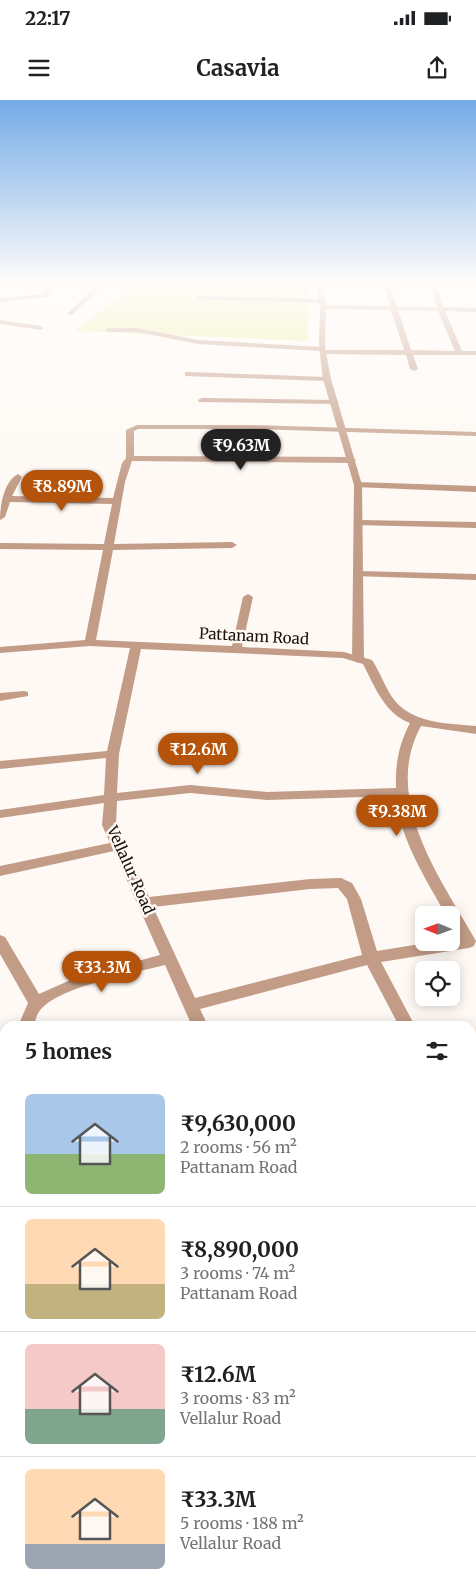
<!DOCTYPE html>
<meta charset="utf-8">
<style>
body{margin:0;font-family:Merriweather,serif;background:#f6f6f6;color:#202124;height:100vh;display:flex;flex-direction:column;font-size:19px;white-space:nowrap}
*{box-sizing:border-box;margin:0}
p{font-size:16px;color:#757577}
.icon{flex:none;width:28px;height:28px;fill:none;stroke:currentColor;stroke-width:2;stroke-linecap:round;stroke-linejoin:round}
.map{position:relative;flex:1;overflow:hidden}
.details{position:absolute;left:0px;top:921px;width:476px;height:571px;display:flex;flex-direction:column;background:#fff;border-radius:15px 15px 0 0;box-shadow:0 2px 12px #0003}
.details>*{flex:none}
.needle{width:32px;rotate:271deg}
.controls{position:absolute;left:415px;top:806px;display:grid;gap:10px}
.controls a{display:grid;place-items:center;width:45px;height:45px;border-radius:8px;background:#fff;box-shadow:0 2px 12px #0003;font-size:25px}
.price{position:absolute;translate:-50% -42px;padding:0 11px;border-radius:18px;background:#b45309;color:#fff;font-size:16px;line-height:32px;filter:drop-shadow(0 1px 2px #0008)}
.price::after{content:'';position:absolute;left:50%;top:30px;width:15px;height:11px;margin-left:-8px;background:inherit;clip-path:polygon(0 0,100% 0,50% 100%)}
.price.on{background:#222;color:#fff}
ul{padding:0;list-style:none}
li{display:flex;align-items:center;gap:15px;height:125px;padding:0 25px}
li+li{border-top:1px solid #e0e0e0}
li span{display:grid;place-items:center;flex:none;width:140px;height:100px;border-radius:8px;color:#555}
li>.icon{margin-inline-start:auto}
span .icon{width:60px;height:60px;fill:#fffc;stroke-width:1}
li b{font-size:21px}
h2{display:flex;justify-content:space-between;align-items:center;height:60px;padding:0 25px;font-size:21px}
.status{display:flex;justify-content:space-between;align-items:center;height:35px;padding:0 25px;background:#fff;direction:ltr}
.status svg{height:14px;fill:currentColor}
header{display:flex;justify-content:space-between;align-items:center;height:65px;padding:0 25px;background:#fff;font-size:22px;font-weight:700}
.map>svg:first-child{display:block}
</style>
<div class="status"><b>22:17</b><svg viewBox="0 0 49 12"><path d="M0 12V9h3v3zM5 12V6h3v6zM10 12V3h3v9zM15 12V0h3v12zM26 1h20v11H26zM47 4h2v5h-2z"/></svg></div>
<header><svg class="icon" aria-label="menu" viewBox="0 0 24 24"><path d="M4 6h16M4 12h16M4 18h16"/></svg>Casavia<svg class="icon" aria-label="share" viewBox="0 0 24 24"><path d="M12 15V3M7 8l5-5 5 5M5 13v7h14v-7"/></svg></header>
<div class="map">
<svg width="476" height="1492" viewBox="0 0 476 1492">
<rect width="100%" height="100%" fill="#fef9f4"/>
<polygon fill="#ebef99" points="138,181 308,181 308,241 75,231"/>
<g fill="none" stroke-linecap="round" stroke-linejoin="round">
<g fill="#c29c87" fill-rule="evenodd">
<polygon points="50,181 56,181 48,197 0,202 0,198 44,194"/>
<polygon points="97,181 103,181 100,189 72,215 68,215 68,213 95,187"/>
<path d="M 382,181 L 388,181 L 397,207 L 437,207 L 430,181 L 436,181 L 443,207 L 476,208 L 476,212 L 445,211 L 462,251 L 476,251 L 476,255 L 413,255 L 418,269 L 414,271 L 410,269 L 406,255 L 323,254 L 320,251 L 198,244 L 137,232 L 108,232 L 105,230 L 108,228 L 137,228 L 198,240 L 322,247 L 325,250 L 404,250 L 391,210 L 323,209 L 320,207 L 323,205 L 390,206 ZM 398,210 L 438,211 L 455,251 L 411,250 Z"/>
<polygon points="198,196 322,199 325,201 322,203 196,199"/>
<polygon points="0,220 41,226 44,228 41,230 0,224"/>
<polygon points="188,272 327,277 331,279 327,281 185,276 185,272"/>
<polygon points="202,298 335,300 339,302 335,304 199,302 198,300"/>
<path d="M 137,325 L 250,325 L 476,332 L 476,336 L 250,329 L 138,329 L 134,331 L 134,356 L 352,357 L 356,360 L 352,363 L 132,361 L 125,382 L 114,444 L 232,442 L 237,445 L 232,448 L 113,450 L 96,540 L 232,546 L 243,497 L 248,494 L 253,497 L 242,547 L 344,552 L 372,560 C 380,572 384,585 392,597 C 411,624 446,623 476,626 L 476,634 L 421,626 C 381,699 441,779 476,841 L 474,846 L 469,848 L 381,862 L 415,926 L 399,926 L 367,865 L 200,909 L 208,926 L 192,926 L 165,865 C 134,873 62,886 41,909 C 37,914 35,920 34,926 L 18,926 L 28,903 L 0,854 L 0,835 L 5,837 L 39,894 L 75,878 L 160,855 L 114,751 L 0,776 L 0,766 L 110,743 L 102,725 L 104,703 L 0,718 L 0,710 L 104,695 L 106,658 L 0,669 L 0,661 L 107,651 L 130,548 L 90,546 L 0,553 L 0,547 L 85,540 L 103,450 L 0,449 L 0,443 L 104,444 L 112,404 L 10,402 L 5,417 L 0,420 C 0,406 4,381 18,374 L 22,377 L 12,396 L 113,398 L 122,363 L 126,358 L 126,330 ZM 141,549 L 343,558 L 363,564 C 375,587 385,614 410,623 C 399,644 395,664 396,688 L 267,692 L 190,685 L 117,693 L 119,654 ZM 190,693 L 267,700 L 396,696 C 399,738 426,779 446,815 L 451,815 L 451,824 L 459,838 L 451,839 L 451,842 L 432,842 L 377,851 L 361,799 L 352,783 L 341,778 L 310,779 L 149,797 L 116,725 L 117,701 ZM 338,788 L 347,799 L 362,855 L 195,898 L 153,807 L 310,789 Z"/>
<polygon points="358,382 476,386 476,392 355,387 355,383"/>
<polygon points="358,420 476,422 476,428 355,425 355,421"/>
<polygon points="358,471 476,474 476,480 354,476 354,472"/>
<polygon points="24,591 28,592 28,596 0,601 0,593"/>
<polygon points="471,1031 476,1033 476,1066 471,1066"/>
<polygon points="5,1047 5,1081 0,1083 0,1049"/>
<polygon points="5,1442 5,1466 0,1467 0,1443"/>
<polygon points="133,1488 157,1488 156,1492 132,1492"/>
</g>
<polygon fill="#c29c87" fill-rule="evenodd" points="315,181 321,181 326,207 325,247 331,279 362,385 364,560 358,563 352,560 354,385 323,279 319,247 320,207"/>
</g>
<linearGradient id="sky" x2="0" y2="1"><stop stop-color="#74abe7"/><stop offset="0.47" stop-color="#fffcfa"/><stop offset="1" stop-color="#fffcfa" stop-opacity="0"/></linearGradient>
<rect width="476" height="389" fill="url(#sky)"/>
<g text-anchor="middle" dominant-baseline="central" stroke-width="5" stroke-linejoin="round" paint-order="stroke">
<g font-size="15" fill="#191209" stroke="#fef9f4">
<text transform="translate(254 536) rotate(3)">Pattanam Road</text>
<text transform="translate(131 770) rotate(66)">Vellalur Road</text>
</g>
</g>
</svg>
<div class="controls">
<a><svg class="needle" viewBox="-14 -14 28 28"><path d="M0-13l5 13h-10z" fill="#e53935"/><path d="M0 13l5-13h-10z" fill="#757577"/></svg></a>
<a><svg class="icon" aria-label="locate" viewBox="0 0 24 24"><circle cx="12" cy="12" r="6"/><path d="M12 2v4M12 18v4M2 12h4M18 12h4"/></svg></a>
</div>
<b class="price on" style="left:241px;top:371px">₹9.63M</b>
<b class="price" style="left:62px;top:412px">₹8.89M</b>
<b class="price" style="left:198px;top:675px">₹12.6M</b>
<b class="price" style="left:397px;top:737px">₹9.38M</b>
<b class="price" style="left:102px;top:893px">₹33.3M</b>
<section class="details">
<h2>5 homes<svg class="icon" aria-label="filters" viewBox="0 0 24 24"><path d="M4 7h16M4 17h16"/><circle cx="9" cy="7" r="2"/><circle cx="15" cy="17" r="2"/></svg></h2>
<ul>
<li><span style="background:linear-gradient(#a9c7e8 60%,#8fb573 0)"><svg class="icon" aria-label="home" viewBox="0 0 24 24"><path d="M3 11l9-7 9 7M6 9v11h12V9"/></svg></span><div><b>₹9,630,000</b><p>2 rooms · 56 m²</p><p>Pattanam Road</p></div></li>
<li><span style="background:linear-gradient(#ffd9b3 65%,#c2b280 0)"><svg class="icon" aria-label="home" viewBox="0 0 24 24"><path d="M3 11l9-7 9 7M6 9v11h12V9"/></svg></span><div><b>₹8,890,000</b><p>3 rooms · 74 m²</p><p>Pattanam Road</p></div></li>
<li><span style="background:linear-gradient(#f6c9c9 65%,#7fa58c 0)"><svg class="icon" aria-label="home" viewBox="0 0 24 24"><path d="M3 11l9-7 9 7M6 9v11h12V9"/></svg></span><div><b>₹12.6M</b><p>3 rooms · 83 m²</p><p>Vellalur Road</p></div></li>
<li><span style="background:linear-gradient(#ffd9b3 75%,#9aa5b1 0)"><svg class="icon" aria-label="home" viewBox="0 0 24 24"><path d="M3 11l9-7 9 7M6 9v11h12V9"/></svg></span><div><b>₹33.3M</b><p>5 rooms · 188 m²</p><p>Vellalur Road</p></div></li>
</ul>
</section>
</div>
